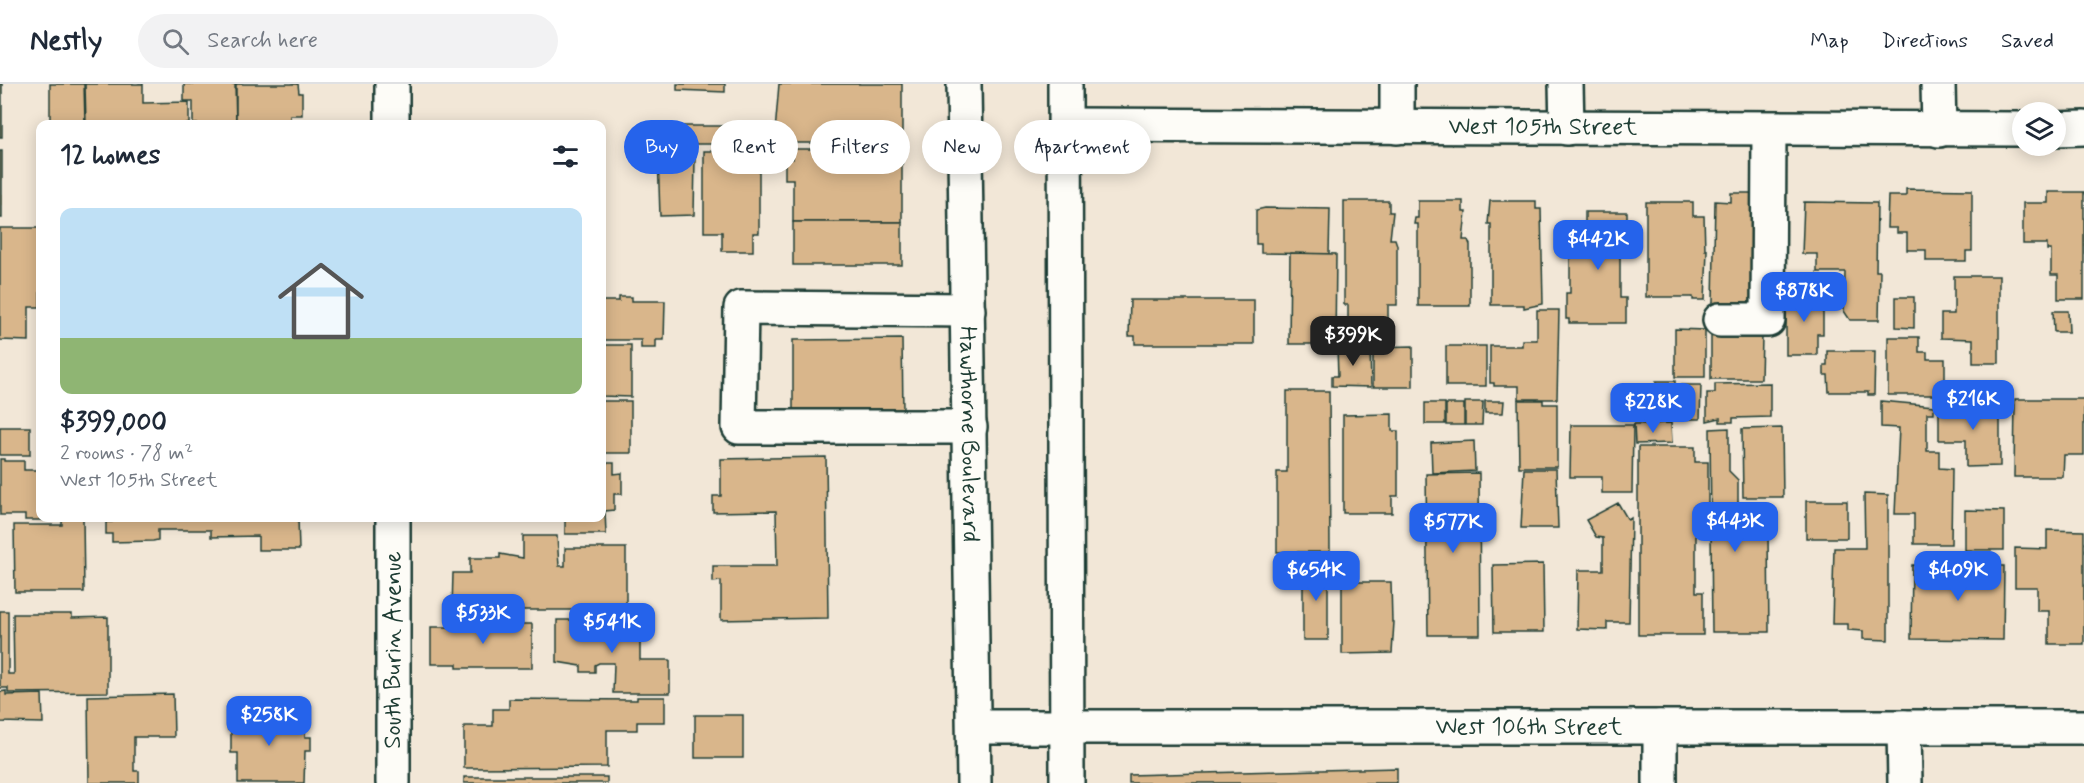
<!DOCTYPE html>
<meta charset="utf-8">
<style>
body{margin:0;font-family:Mynerve,sans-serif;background:#f2f2f3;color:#1f2937;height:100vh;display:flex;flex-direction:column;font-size:22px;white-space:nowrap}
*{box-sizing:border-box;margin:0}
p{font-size:20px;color:#747a83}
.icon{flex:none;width:33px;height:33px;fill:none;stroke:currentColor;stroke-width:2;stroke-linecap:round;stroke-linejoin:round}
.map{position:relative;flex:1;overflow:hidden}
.drawer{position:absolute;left:36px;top:36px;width:570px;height:402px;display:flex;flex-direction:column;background:#fff;border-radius:12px;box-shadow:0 3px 15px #0003}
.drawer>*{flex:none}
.hud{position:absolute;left:624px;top:36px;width:570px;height:54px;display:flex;gap:12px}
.controls{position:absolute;left:2012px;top:18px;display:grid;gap:12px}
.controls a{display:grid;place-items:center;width:54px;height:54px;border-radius:50%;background:#fff;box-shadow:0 3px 15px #0003;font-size:30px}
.price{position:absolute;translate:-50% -51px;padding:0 14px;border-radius:12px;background:#2563eb;color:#fff;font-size:20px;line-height:39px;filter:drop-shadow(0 2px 3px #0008)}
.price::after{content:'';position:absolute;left:50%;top:36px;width:18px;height:14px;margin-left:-9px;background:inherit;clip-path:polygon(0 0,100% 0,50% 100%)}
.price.current{background:#222;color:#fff}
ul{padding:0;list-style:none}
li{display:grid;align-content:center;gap:12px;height:318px;padding:0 24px}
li+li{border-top:2px solid #e0e1e3}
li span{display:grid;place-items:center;height:186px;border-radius:12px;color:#555}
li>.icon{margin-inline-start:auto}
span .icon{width:108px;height:108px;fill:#fffc;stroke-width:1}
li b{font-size:26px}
h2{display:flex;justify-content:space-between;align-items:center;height:72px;padding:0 24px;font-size:26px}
.pill{padding:0 21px;border-radius:27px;background:#fff;box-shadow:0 3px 15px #0003;font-size:21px;line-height:54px}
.pill.current{background:#2563eb;color:#fff}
header{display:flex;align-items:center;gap:36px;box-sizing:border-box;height:84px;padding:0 30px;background:#fff;border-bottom:2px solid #e0e1e3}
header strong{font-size:28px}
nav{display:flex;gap:33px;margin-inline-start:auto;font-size:21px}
.search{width:420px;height:54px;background:#f2f2f3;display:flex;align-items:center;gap:15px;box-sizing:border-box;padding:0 21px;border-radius:33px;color:#747a83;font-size:22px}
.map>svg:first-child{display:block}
</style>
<header>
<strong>Nestly</strong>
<div class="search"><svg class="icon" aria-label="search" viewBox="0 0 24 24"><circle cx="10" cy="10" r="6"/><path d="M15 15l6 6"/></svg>Search here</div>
<nav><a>Map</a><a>Directions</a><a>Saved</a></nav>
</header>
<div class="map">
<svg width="2084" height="699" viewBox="0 0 2084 699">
<rect width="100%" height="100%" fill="#f2e7d7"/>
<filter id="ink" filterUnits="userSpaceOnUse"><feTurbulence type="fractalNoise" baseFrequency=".0167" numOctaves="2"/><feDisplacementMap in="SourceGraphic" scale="12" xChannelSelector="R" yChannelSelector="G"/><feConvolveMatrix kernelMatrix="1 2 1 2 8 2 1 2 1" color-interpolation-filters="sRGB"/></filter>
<g filter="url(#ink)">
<g fill="#d9b68b" stroke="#1f3d34" stroke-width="1.5">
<rect x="0" y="0" width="2" height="53"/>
<polygon points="50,0 84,0 85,40 50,40"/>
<polygon points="85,0 143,0 143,19 189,18 189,40 86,40"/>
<polygon points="184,0 235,0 236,40 193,40 193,17 184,17"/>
<polygon points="236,0 298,0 299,9 302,9 302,31 290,31 290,40 236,40"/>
<polygon points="677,0 725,0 725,8 677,6"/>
<polygon points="779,0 902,0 902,59 779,59 779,48 775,48"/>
<rect x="683" y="42" width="90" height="18"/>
<polygon points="793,65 902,65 902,138 793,138 793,95 785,95 785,75 793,75"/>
<rect x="0" y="67" width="2" height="67"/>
<polygon points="704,67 759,67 759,149 753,149 753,167 722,167 722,148 704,148"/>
<polygon points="658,70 667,70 667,74 695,73 694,131 660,132"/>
<polygon points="1906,105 1972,106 1972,167 1966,167 1966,177 1926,177 1926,166 1907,166 1907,149 1897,149 1897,144 1887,144 1888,112 1906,112"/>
<polygon points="2048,108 2084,108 2084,215 2058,215 2058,191 2051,191 2051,166 2047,166 2047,160 2023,160 2023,119 2048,119"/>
<polygon points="1731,109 1751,109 1751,118 1764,118 1753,220 1713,219 1715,117 1731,118"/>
<polygon points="1344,117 1389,117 1389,128 1393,128 1390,155 1395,155 1397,161 1397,221 1388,221 1388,242 1348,242 1348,221 1344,221"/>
<polygon points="1418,117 1463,117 1463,128 1466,128 1463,156 1468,156 1470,161 1470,222 1418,222 1418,140 1414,140 1415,134 1418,134"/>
<polygon points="1490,117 1536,117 1536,125 1541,125 1543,220 1524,224 1524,221 1491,221 1491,140 1488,140"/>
<polygon points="1646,118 1693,118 1693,132 1704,132 1705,166 1707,166 1705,216 1693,216 1693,213 1646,213"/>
<polygon points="1804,118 1877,119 1876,187 1880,187 1879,236 1850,236 1844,227 1845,188 1817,188 1817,170 1802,170"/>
<polygon points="1265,124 1330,125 1329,170 1261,169 1261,160 1256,160 1256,126"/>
<polygon points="1585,128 1627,128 1627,167 1620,167 1620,214 1626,214 1626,239 1569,239 1569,235 1566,235 1566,209 1570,209 1570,164 1585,164"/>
<rect x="793" y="138" width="109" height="43"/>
<polygon points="0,144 40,144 40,223 29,223 29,257 0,256"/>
<polygon points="1290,169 1336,170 1335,260 1289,260"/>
<polygon points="1954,192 1999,192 1999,279 1973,279 1973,255 1941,254 1941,230 1954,230"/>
<polygon points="1786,210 1823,210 1823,250 1817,250 1817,271 1786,271"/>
<polygon points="619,213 632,213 632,217 665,217 664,256 656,256 656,264 641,264 641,256 602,256 602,217 619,217"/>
<polygon points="1896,213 1914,213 1914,244 1896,243"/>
<polygon points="1130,216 1254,216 1254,260 1135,260 1135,252 1129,252"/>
<polygon points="1537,226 1559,226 1557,315 1519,315 1519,302 1494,302 1494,299 1490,299 1490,262 1522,262 1522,256 1537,256"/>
<polygon points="2053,227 2068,227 2069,248 2054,248"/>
<polygon points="1675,245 1705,246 1705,293 1675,293"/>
<polygon points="1711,252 1762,252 1761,295 1711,295"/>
<polygon points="1888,253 1919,253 1919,268 1927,268 1927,275 1945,275 1945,311 1888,311"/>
<polygon points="902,255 903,327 793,328 793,256"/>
<polygon points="602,261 631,261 631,313 602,312"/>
<polygon points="1370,262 1371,303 1332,302 1332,292 1338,292 1337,263"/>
<polygon points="1413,262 1413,303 1373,303 1373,263"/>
<rect x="1446" y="262" width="40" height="40"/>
<polygon points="1827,267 1875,267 1874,311 1868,311 1868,308 1829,308 1828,291 1824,291 1824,281 1827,281"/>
<polygon points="1656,297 1675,297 1675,301 1701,301 1700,335 1656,335"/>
<polygon points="1770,299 1770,333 1733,334 1733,338 1720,338 1720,334 1707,337 1707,309 1715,309 1715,300"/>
<polygon points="1287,307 1329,307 1330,468 1277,468 1277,388 1287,388"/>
<polygon points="2015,315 2084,315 2084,371 2064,371 2063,393 2014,393"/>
<polygon points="1518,316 1543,316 1543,320 1557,320 1557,383 1519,383"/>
<rect x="602" y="317" width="29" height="52"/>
<polygon points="1485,317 1504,317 1503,329 1485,329"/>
<polygon points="1881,317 1934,322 1934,329 1927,329 1927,367 1939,367 1939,384 1952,385 1951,460 1914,460 1914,430 1895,430 1899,344 1881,343"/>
<polygon points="1465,318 1483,318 1482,341 1465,341"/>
<rect x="1425" y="319" width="20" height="21"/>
<polygon points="1939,319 2000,319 2000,382 1966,383 1966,356 1939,356"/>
<rect x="1446" y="320" width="18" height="21"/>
<polygon points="1392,330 1392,347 1398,347 1398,412 1392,412 1392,429 1343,429 1343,331"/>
<polygon points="1671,339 1672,359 1635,360 1634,340"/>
<polygon points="1571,341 1633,341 1632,409 1602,409 1602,393 1570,393"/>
<rect x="0" y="343" width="30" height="28"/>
<polygon points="1729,344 1729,387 1738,396 1738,419 1741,419 1741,431 1745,431 1745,452 1768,452 1769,548 1712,548 1710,345"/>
<polygon points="1782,344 1783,413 1743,413 1742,345"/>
<polygon points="1474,357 1475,387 1432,389 1431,359"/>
<polygon points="1638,363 1695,363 1695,378 1708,378 1708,424 1696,424 1696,508 1703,508 1703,551 1638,551"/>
<polygon points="826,373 828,534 721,536 721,497 713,498 713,482 777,482 776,427 713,428 713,412 721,412 721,375"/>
<polygon points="0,375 4,375 4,377 24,377 24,386 40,386 40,434 83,434 84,508 15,508 14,441 62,441 62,436 25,436 25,431 0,431"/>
<polygon points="602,379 614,379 614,390 622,389 622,410 614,410 614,426 605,427 606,450 565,450 565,434 602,434"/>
<polygon points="1524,385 1556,385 1558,444 1521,444"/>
<polygon points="1479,389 1480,551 1428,551 1426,390"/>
<polygon points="1864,410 1888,411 1888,556 1863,555 1863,547 1848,546 1848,540 1832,540 1834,464 1865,464"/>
<rect x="1806" y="417" width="41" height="37"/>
<polygon points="1618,419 1628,436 1631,434 1629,538 1607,538 1607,546 1577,545 1578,486 1603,486 1603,454 1596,453 1586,436"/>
<polygon points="1965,426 2004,427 2004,466 1965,466"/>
<polygon points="112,434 298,434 299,466 258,466 258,452 211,453 211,446 158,446 158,456 153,457 112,458 112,450 106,450 106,438 112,438"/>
<polygon points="2047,446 2084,447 2084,560 2049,560 2049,527 2037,527 2037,503 2015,503 2015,464 2047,465"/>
<polygon points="523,452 557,452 559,482 565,482 565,464 626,464 626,526 452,526 453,489 470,489 470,474 500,474 500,470 523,474"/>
<rect x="1303" y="480" width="25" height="76"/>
<polygon points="1543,480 1544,548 1494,548 1493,481"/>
<polygon points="1912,481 2004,482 2003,556 1911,555"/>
<polygon points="1342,498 1391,498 1392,538 1394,538 1392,569 1342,570"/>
<polygon points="0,527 8,527 8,590 14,590 13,530 72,530 72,534 108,533 108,608 8,609 8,604 0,604"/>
<polygon points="457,536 517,536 517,540 532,540 532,584 457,584 457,580 431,580 431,543 457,543"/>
<polygon points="557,536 640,536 640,576 670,576 670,609 613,609 614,579 599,579 595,581 595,588 581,588 581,582 557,578"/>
<polygon points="6,607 6,611 42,610 43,639 0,638 0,608"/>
<polygon points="173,610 174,653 134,653 134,687 139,687 139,699 89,699 88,612"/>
<polygon points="637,613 665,613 665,638 637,638 637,646 607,646 607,683 464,684 464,642 493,642 493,625 509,625 509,615 637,616"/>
<polygon points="231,629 305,630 305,653 311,653 311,667 305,667 304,699 238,699 238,669 231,669 231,646 228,646 228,632"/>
<rect x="695" y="631" width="48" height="43"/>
<polygon points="1397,684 1397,699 1129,699 1129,691"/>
<rect x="464" y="693" width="143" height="6"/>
</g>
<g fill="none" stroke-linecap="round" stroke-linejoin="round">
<defs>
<g id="minor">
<polyline points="392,0 392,40"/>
<polyline points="1566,0 1567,44"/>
<polyline points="1938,0 1939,46"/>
<path id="s1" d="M 1065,41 L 2022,45"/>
<polyline points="1397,43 1397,0"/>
<polyline points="2055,45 2084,44"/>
<polyline points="968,226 741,224 739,343 970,343"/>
<polyline points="1720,236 1768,236 1769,45"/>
<polyline points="393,434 393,699"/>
<path id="s2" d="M 974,643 L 2084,643"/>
<polyline points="1660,643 1660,699"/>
<polyline points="1904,643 1905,699"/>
</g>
<g id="major">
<path id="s3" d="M 964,0 L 974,699"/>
<polyline points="1065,0 1067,699"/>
</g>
</defs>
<use href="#minor" stroke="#1f3d34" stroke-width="38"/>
<use href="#major" stroke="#1f3d34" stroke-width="38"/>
<use href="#minor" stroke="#fdfcf7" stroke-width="33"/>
<use href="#major" stroke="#fdfcf7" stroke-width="33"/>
</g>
</g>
<g text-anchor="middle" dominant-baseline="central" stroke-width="5" stroke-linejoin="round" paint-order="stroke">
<g font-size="24" fill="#1f3d34" stroke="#fdfcf7">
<text stroke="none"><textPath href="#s1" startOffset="478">West 105th Street</textPath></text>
<text stroke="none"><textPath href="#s3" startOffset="350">Hawthorne Boulevard</textPath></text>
<text transform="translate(393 566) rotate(-90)">South Burin Avenue</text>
<text stroke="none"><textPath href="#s2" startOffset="555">West 106th Street</textPath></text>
</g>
</g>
</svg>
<div class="controls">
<a><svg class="icon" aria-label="layers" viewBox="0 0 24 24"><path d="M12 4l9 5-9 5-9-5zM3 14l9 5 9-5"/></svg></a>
</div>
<b class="price" style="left:1598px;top:187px">$442K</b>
<b class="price" style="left:1804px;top:239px">$878K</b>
<b class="price current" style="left:1353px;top:283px">$399K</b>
<b class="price" style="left:1973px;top:347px">$216K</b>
<b class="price" style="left:1653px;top:350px">$228K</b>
<b class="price" style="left:1735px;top:469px">$443K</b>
<b class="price" style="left:1453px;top:470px">$577K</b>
<b class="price" style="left:1316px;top:518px">$654K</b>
<b class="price" style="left:1958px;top:518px">$409K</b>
<b class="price" style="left:483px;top:561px">$533K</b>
<b class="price" style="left:612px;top:570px">$541K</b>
<b class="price" style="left:269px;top:663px">$258K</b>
<div class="hud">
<a class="pill current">Buy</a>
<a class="pill">Rent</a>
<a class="pill">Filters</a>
<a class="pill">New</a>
<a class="pill">Apartment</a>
</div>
<section class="drawer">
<h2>12 homes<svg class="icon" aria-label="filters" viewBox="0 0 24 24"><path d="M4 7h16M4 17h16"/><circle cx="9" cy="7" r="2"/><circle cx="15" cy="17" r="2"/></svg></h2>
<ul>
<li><span style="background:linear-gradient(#bfe0f5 70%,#8fb573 0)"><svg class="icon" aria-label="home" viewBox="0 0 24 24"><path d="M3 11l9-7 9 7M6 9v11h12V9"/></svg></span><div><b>$399,000</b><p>2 rooms · 78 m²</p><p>West 105th Street</p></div></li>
</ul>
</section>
</div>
